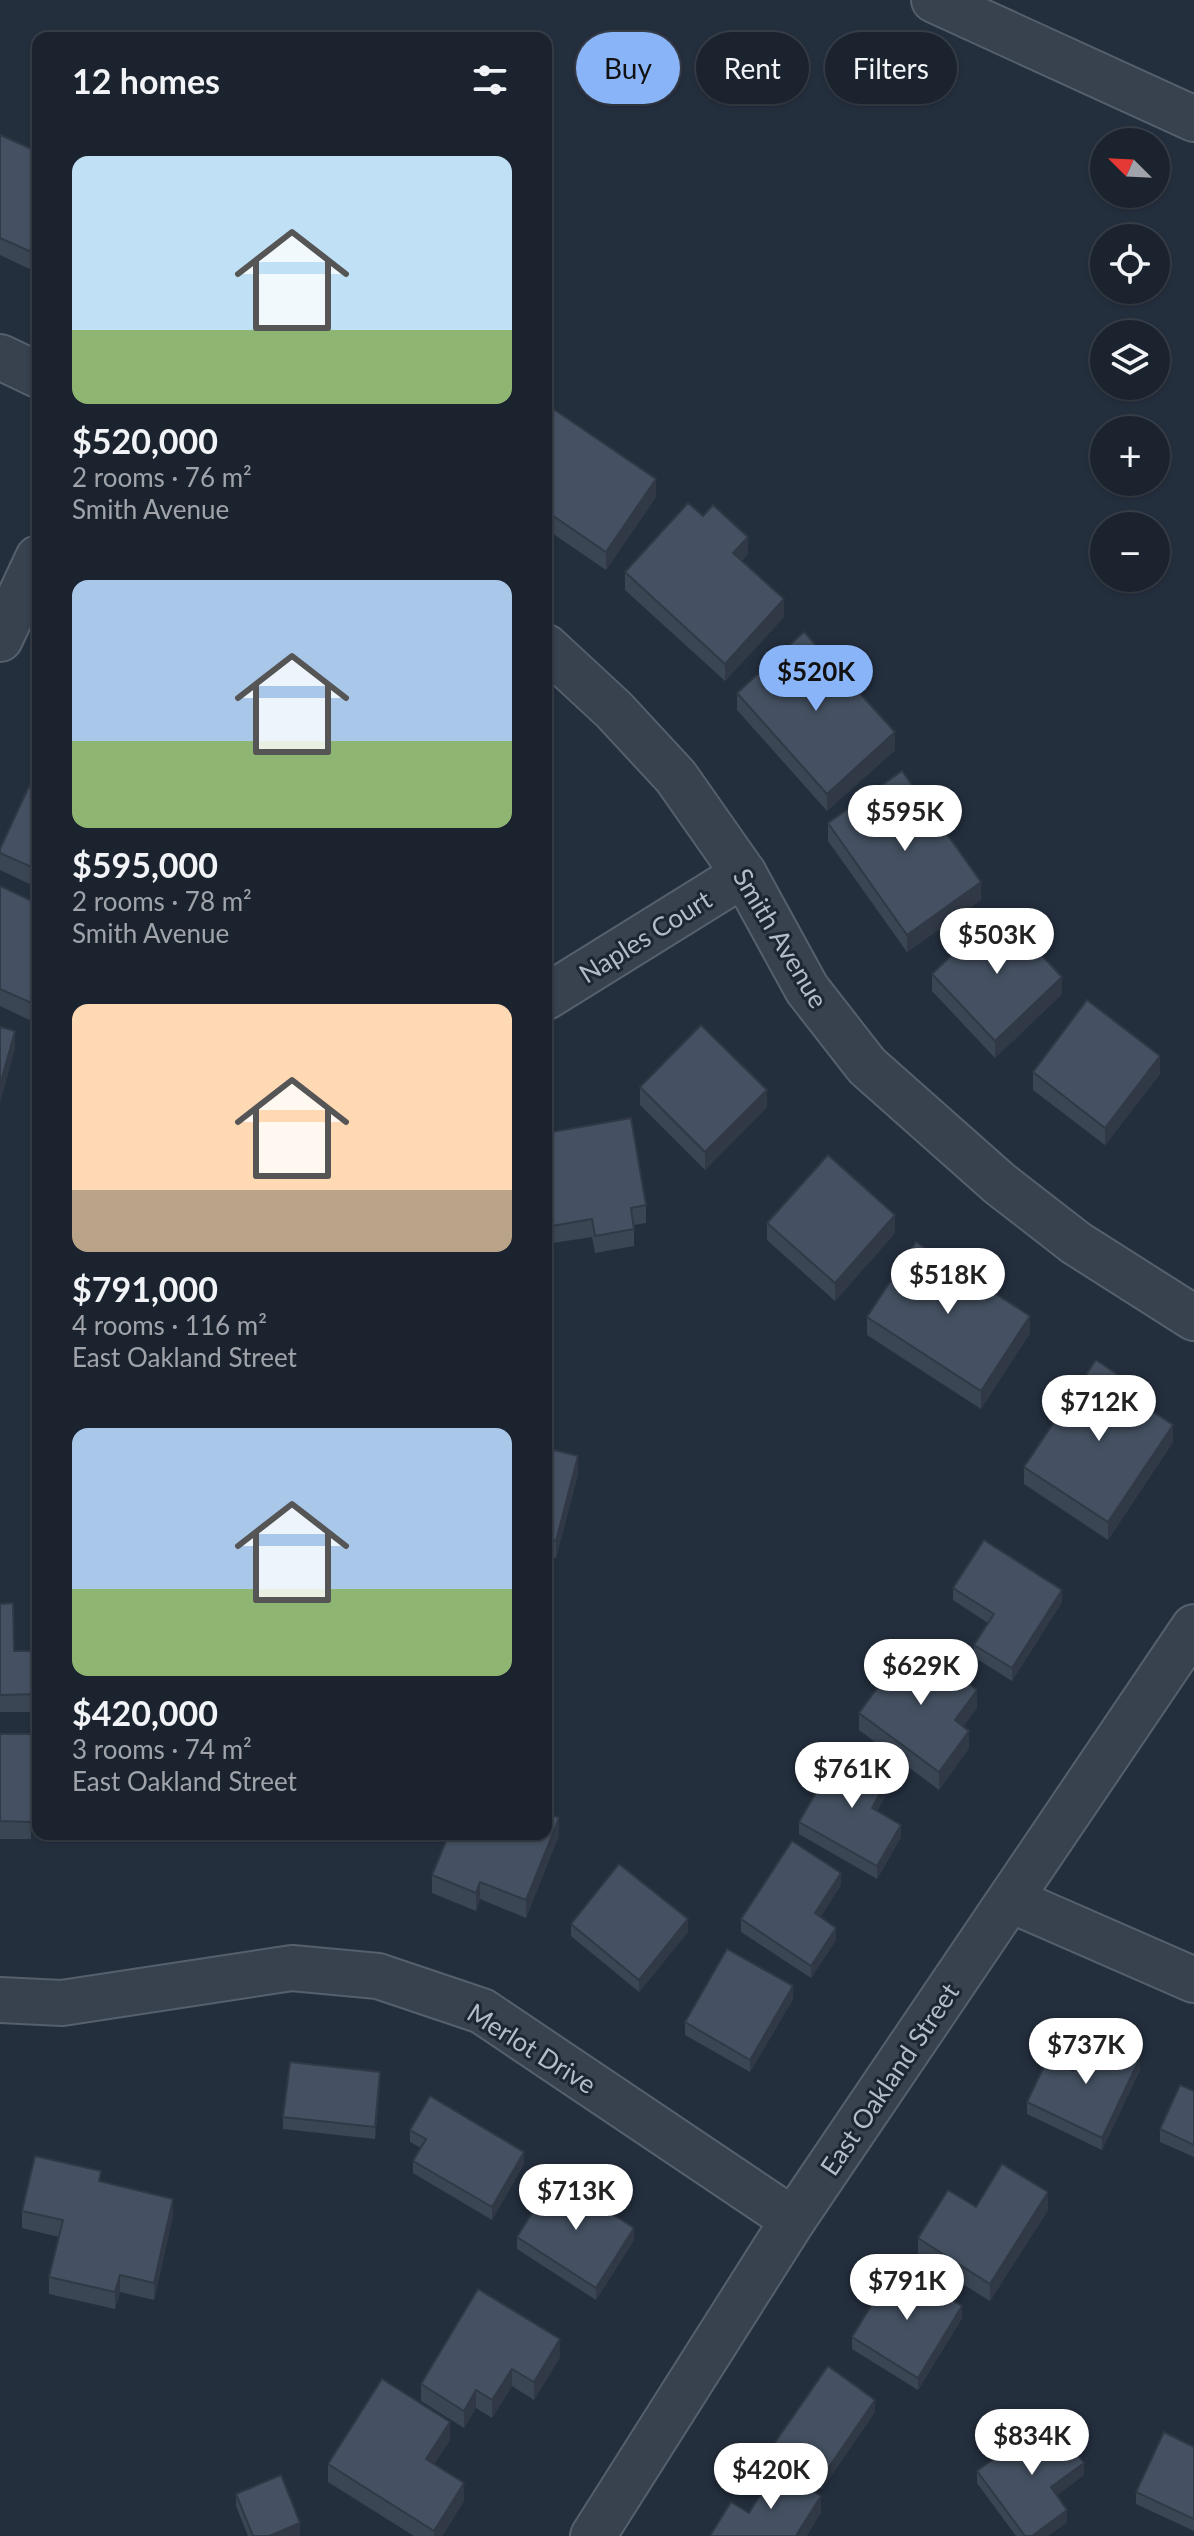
<!DOCTYPE html>
<meta charset="utf-8">
<style>
body{margin:0;font-family:Lato,sans-serif;background:#282f3a;color:#f1f3f6;height:100vh;display:flex;flex-direction:column;font-size:30px;white-space:nowrap}
*{box-sizing:border-box;margin:0}
p{font-size:26px;color:#a0a4aa}
.icon{flex:none;width:44px;height:44px;fill:none;stroke:currentColor;stroke-width:2;stroke-linecap:round;stroke-linejoin:round}
.map{position:relative;flex:1;overflow:hidden}
.side{position:absolute;left:32px;top:32px;width:520px;height:1808px;display:flex;flex-direction:column;background:#1b232e;border-radius:16px;box-shadow:0 2px 6px #0004,0 0 0 2px #39404a}
.side>*{flex:none}
.hud{position:absolute;left:576px;top:32px;width:498px;height:72px;display:flex;gap:16px}
.needle{width:52px;rotate:294deg}
.controls{position:absolute;left:1090px;top:128px;display:grid;gap:16px}
.controls a{display:grid;place-items:center;width:80px;height:80px;border-radius:50%;background:#1b232e;box-shadow:0 2px 6px #0004,0 0 0 2px #39404a;font-size:40px}
.price{position:absolute;translate:-50% -68px;padding:0 18px;border-radius:28px;background:#fff;color:#222;font-size:26px;line-height:52px;filter:drop-shadow(0 2px 4px #0008)}
.price::after{content:'';position:absolute;left:50%;top:48px;width:24px;height:18px;margin-left:-12px;background:inherit;clip-path:polygon(0 0,100% 0,50% 100%)}
.price.selected{background:#8ab4f8;color:#111}
ul{padding:0;list-style:none}
li{display:grid;align-content:center;gap:16px;height:424px;padding:0 40px}
li span{display:grid;place-items:center;height:248px;border-radius:16px;color:#555}
li>.icon{margin-inline-start:auto}
span .icon{width:144px;height:144px;fill:#fffc;stroke-width:1}
li b{font-size:34px}
h2{display:flex;justify-content:space-between;align-items:center;height:96px;padding:0 40px;font-size:34px}
.chip{padding:0 28px;border-radius:36px;background:#1b232e;box-shadow:0 2px 6px #0004,0 0 0 2px #39404a;font-size:28px;line-height:72px}
.chip.selected{background:#8ab4f8;color:#111}
.map>svg:first-child{display:block}
</style>
<div class="map">
<svg width="1194" height="2536" viewBox="0 0 1194 2536">
<rect width="100%" height="100%" fill="#242f3e"/>
<g fill="none" stroke-linecap="round" stroke-linejoin="round">
<defs>
<g id="minor">
<polyline points="934,0 1194,119"/>
<polyline points="0,357 38,375"/>
<polyline points="0,639 38,558"/>
<polyline points="546,647 614,710 676,777 744,874 807,989 867,1066 1000,1184 1076,1243 1194,1318"/>
<polyline points="546,997 744,874"/>
<polyline points="1011,1900 1194,1980"/>
<polyline points="0,2000 62,2003 292,1968 378,1976 482,2011 793,2220"/>
</g>
<polyline id="tertiary" points="593,2536 793,2220 1194,1627"/>
</defs>
<use href="#minor" stroke="#565f6c" stroke-width="48"/>
<use href="#tertiary" stroke="#565f6c" stroke-width="48"/>
<use href="#minor" stroke="#38414e" stroke-width="44"/>
<use href="#tertiary" stroke="#38414e" stroke-width="44"/>
</g>
<g fill="#3b4654">
<polygon points="0,135 38,152 38,273 0,255"/>
<polygon points="546,404 656,497 606,570 546,529"/>
<polygon points="703,516 748,554 742,561 784,617 725,681 625,590 625,572"/>
<polygon points="737,693 895,750 827,811 737,710"/>
<polygon points="38,767 38,888 0,870 0,849"/>
<polygon points="828,823 981,900 907,952 828,841"/>
<polygon points="0,886 38,904 38,1024 0,1006"/>
<polygon points="932,974 1062,994 995,1058 932,991"/>
<polygon points="1033,1072 1160,1074 1105,1145 1033,1090"/>
<polygon points="640,1087 767,1107 705,1170 640,1105"/>
<polygon points="546,1133 646,1205 646,1223 634,1225 634,1246 595,1253 592,1237 546,1244"/>
<polygon points="767,1223 895,1233 835,1301 767,1240"/>
<polygon points="867,1317 1030,1333 981,1409 867,1335"/>
<polygon points="1133,1398 1173,1442 1108,1540 1024,1484 1024,1467"/>
<polygon points="546,1448 578,1474 556,1558 546,1556"/>
<polygon points="953,1588 1062,1602 1012,1681 974,1657 974,1645 988,1623 953,1600"/>
<polygon points="0,1604 14,1651 35,1651 36,1712 0,1712"/>
<polygon points="977,1708 963,1726 969,1748 939,1790 859,1730 859,1713"/>
<polygon points="0,1734 32,1734 31,1839 0,1839"/>
<polygon points="888,1791 877,1811 901,1837 877,1879 799,1834 799,1822"/>
<polygon points="559,1835 526,1918 480,1899 476,1911 432,1893 432,1875"/>
<polygon points="841,1885 820,1917 836,1940 811,1978 741,1932 741,1919"/>
<polygon points="571,1924 688,1932 639,1992 571,1936"/>
<polygon points="793,1999 750,2072 685,2035 685,2022"/>
<polygon points="1140,2070 1102,2150 1027,2114 1027,2102 1073,2071"/>
<polygon points="380,2084 375,2139 283,2129 283,2117"/>
<polygon points="1194,2091 1194,2157 1160,2142 1160,2129"/>
<polygon points="410,2130 524,2164 492,2220 413,2173 413,2161 421,2148 410,2142"/>
<polygon points="101,2182 173,2216 154,2300 120,2292 115,2309 49,2294 49,2277 59,2237 22,2228 22,2211"/>
<polygon points="976,2207 1048,2210 990,2301 918,2256 918,2238"/>
<polygon points="517,2237 634,2240 596,2300 517,2249"/>
<polygon points="962,2318 918,2390 852,2349 852,2337"/>
<polygon points="560,2357 534,2400 512,2386 492,2418 476,2408 464,2428 421,2401 421,2384"/>
<polygon points="875,2412 822,2489 774,2456 774,2444"/>
<polygon points="450,2440 434,2464 464,2501 442,2536 414,2536 328,2482 328,2464"/>
<polygon points="1194,2447 1194,2531 1136,2504 1136,2492"/>
<polygon points="977,2471 1084,2475 1057,2495 1067,2522 1048,2536 1016,2536 977,2483"/>
<polygon points="236,2494 300,2535 298,2536 248,2536 236,2506"/>
</g>
<g fill="#303945">
<polygon points="656,479 656,497 606,570 606,552"/>
<polygon points="748,537 748,554 733,570 733,553"/>
<polygon points="784,599 784,617 725,681 725,664"/>
<polygon points="895,732 895,750 827,811 827,794"/>
<polygon points="551,776 551,794 546,799 546,782"/>
<polygon points="981,882 981,900 907,952 907,935"/>
<polygon points="1062,977 1062,994 995,1058 995,1041"/>
<polygon points="15,1031 15,1049 0,1103 0,1085"/>
<polygon points="1160,1056 1160,1074 1105,1145 1105,1128"/>
<polygon points="767,1090 767,1107 705,1170 705,1152"/>
<polygon points="895,1215 895,1233 835,1301 835,1283"/>
<polygon points="1030,1316 1030,1333 981,1409 981,1391"/>
<polygon points="1133,1385 1133,1402 1127,1394"/>
<polygon points="1173,1425 1173,1442 1108,1540 1108,1522"/>
<polygon points="578,1456 578,1474 556,1558 556,1541"/>
<polygon points="1062,1590 1062,1602 1012,1681 1012,1668"/>
<polygon points="977,1690 977,1708 955,1738 955,1720"/>
<polygon points="969,1731 969,1748 939,1790 939,1772"/>
<polygon points="888,1779 888,1791 872,1820 872,1808"/>
<polygon points="559,1818 559,1835 526,1918 526,1900"/>
<polygon points="901,1825 901,1837 877,1879 877,1866"/>
<polygon points="841,1873 841,1885 815,1926 815,1913"/>
<polygon points="480,1882 480,1899 476,1911 476,1893"/>
<polygon points="688,1919 688,1932 639,1992 639,1980"/>
<polygon points="836,1928 836,1940 811,1978 811,1966"/>
<polygon points="793,1986 793,1999 750,2072 750,2060"/>
<polygon points="1140,2058 1140,2070 1102,2150 1102,2138"/>
<polygon points="380,2072 380,2084 375,2139 375,2127"/>
<polygon points="524,2152 524,2164 492,2220 492,2207"/>
<polygon points="1048,2192 1048,2210 990,2301 990,2284"/>
<polygon points="173,2199 173,2216 154,2300 154,2283"/>
<polygon points="634,2228 634,2240 596,2300 596,2288"/>
<polygon points="120,2275 120,2292 115,2309 115,2292"/>
<polygon points="962,2306 962,2318 918,2390 918,2378"/>
<polygon points="560,2339 560,2357 534,2400 534,2382"/>
<polygon points="512,2369 512,2386 492,2418 492,2400"/>
<polygon points="476,2390 476,2408 464,2428 464,2411"/>
<polygon points="875,2400 875,2412 822,2489 822,2477"/>
<polygon points="450,2422 450,2440 426,2477 426,2459"/>
<polygon points="1084,2463 1084,2475 1051,2499 1051,2487"/>
<polygon points="464,2483 464,2501 442,2536 434,2536 434,2531"/>
<polygon points="821,2496 821,2513 807,2536 797,2536"/>
<polygon points="1067,2510 1067,2522 1048,2536 1032,2536"/>
<polygon points="300,2523 300,2535 298,2536 269,2536"/>
</g>
<g fill="#455162" stroke="#303945" stroke-width="2">
<polygon points="0,135 38,152 38,255 0,238"/>
<polygon points="546,404 656,479 606,552 546,511"/>
<polygon points="688,503 703,516 713,505 748,537 733,553 784,599 725,664 625,572"/>
<polygon points="804,632 895,732 827,794 737,693"/>
<polygon points="38,767 38,870 0,853 0,849"/>
<polygon points="902,771 981,882 907,935 828,823"/>
<polygon points="546,772 551,776 546,782"/>
<polygon points="0,886 38,904 38,1006 0,989"/>
<polygon points="999,910 1062,977 995,1041 932,974"/>
<polygon points="1087,1000 1160,1056 1105,1128 1033,1072"/>
<polygon points="701,1025 767,1090 705,1152 640,1087"/>
<polygon points="0,1027 15,1031 0,1085"/>
<polygon points="631,1118 646,1205 631,1208 634,1229 595,1236 592,1219 546,1227 546,1133"/>
<polygon points="828,1155 895,1215 835,1283 767,1223"/>
<polygon points="916,1242 1030,1316 981,1391 867,1317"/>
<polygon points="1096,1360 1133,1385 1127,1394 1173,1425 1108,1522 1024,1467"/>
<polygon points="546,1448 578,1456 556,1541 546,1538"/>
<polygon points="984,1540 1062,1590 1012,1668 974,1645 994,1614 953,1588"/>
<polygon points="13,1603 14,1651 35,1651 36,1694 0,1695 0,1604"/>
<polygon points="911,1642 977,1690 955,1720 969,1731 939,1772 859,1713"/>
<polygon points="0,1734 32,1734 31,1822 0,1821"/>
<polygon points="840,1751 888,1779 872,1808 901,1825 877,1866 799,1822"/>
<polygon points="546,1812 559,1818 526,1900 480,1882 476,1893 432,1875 449,1834 546,1834"/>
<polygon points="792,1841 841,1873 815,1913 836,1928 811,1966 741,1919"/>
<polygon points="619,1864 688,1919 639,1980 571,1924"/>
<polygon points="727,1949 793,1986 750,2060 685,2022"/>
<polygon points="1090,2034 1140,2058 1102,2138 1027,2102 1048,2058 1073,2071"/>
<polygon points="290,2062 380,2072 375,2127 283,2117"/>
<polygon points="1180,2085 1194,2091 1194,2145 1160,2129"/>
<polygon points="430,2096 524,2152 492,2207 413,2161 426,2139 410,2130"/>
<polygon points="35,2156 101,2171 99,2181 173,2199 154,2283 120,2275 115,2292 49,2277 63,2220 22,2211"/>
<polygon points="1002,2164 1048,2192 990,2284 918,2238 948,2190 976,2207"/>
<polygon points="555,2177 634,2228 596,2288 517,2237"/>
<polygon points="896,2265 962,2306 918,2378 852,2337"/>
<polygon points="478,2289 560,2339 534,2382 512,2369 492,2400 476,2390 464,2411 421,2384"/>
<polygon points="828,2366 875,2400 822,2477 774,2444"/>
<polygon points="382,2379 450,2422 426,2459 464,2483 434,2531 328,2464"/>
<polygon points="1050,2417 1084,2463 1051,2487 1067,2510 1032,2536 1025,2536 977,2471"/>
<polygon points="1164,2432 1194,2447 1194,2519 1136,2492"/>
<polygon points="777,2468 821,2496 797,2534 800,2536 710,2536 731,2502 749,2513"/>
<polygon points="281,2475 300,2523 269,2536 253,2536 236,2494"/>
</g>
<g text-anchor="middle" dominant-baseline="central" stroke-width="6" stroke-linejoin="round" paint-order="stroke">
<g font-size="26" fill="#b4bcc9" stroke="#1d2633">
<text transform="translate(645 936) rotate(-32)">Naples Court</text>
<text transform="translate(781 938) rotate(59)">Smith Avenue</text>
<text transform="translate(532 2048) rotate(32)">Merlot Drive</text>
<text transform="translate(889 2079) rotate(-56)">East Oakland Street</text>
</g>
</g>
</svg>
<div class="controls">
<a><svg class="needle" viewBox="-14 -14 28 28"><path d="M0-13l5 13h-10z" fill="#e53935"/><path d="M0 13l5-13h-10z" fill="#a0a4aa"/></svg></a>
<a><svg class="icon" aria-label="locate" viewBox="0 0 24 24"><circle cx="12" cy="12" r="6"/><path d="M12 2v4M12 18v4M2 12h4M18 12h4"/></svg></a>
<a><svg class="icon" aria-label="layers" viewBox="0 0 24 24"><path d="M12 4l9 5-9 5-9-5zM3 14l9 5 9-5"/></svg></a>
<a>+</a>
<a>−</a>
</div>
<b class="price selected" style="left:816px;top:713px">$520K</b>
<b class="price" style="left:905px;top:853px">$595K</b>
<b class="price" style="left:997px;top:976px">$503K</b>
<b class="price" style="left:948px;top:1316px">$518K</b>
<b class="price" style="left:1099px;top:1443px">$712K</b>
<b class="price" style="left:921px;top:1707px">$629K</b>
<b class="price" style="left:852px;top:1810px">$761K</b>
<b class="price" style="left:1086px;top:2086px">$737K</b>
<b class="price" style="left:576px;top:2232px">$713K</b>
<b class="price" style="left:907px;top:2322px">$791K</b>
<b class="price" style="left:1032px;top:2477px">$834K</b>
<b class="price" style="left:771px;top:2511px">$420K</b>
<div class="hud">
<a class="chip selected">Buy</a>
<a class="chip">Rent</a>
<a class="chip">Filters</a>
</div>
<section class="side">
<h2>12 homes<svg class="icon" aria-label="filters" viewBox="0 0 24 24"><path d="M4 7h16M4 17h16"/><circle cx="9" cy="7" r="2"/><circle cx="15" cy="17" r="2"/></svg></h2>
<ul>
<li><span style="background:linear-gradient(#bfe0f5 70%,#8fb573 0)"><svg class="icon" aria-label="home" viewBox="0 0 24 24"><path d="M3 11l9-7 9 7M6 9v11h12V9"/></svg></span><div><b>$520,000</b><p>2 rooms · 76 m²</p><p>Smith Avenue</p></div></li>
<li><span style="background:linear-gradient(#a9c7e8 65%,#8fb573 0)"><svg class="icon" aria-label="home" viewBox="0 0 24 24"><path d="M3 11l9-7 9 7M6 9v11h12V9"/></svg></span><div><b>$595,000</b><p>2 rooms · 78 m²</p><p>Smith Avenue</p></div></li>
<li><span style="background:linear-gradient(#ffd9b3 75%,#b9a48a 0)"><svg class="icon" aria-label="home" viewBox="0 0 24 24"><path d="M3 11l9-7 9 7M6 9v11h12V9"/></svg></span><div><b>$791,000</b><p>4 rooms · 116 m²</p><p>East Oakland Street</p></div></li>
<li><span style="background:linear-gradient(#a9c7e8 65%,#8fb573 0)"><svg class="icon" aria-label="home" viewBox="0 0 24 24"><path d="M3 11l9-7 9 7M6 9v11h12V9"/></svg></span><div><b>$420,000</b><p>3 rooms · 74 m²</p><p>East Oakland Street</p></div></li>
</ul>
</section>
</div>
